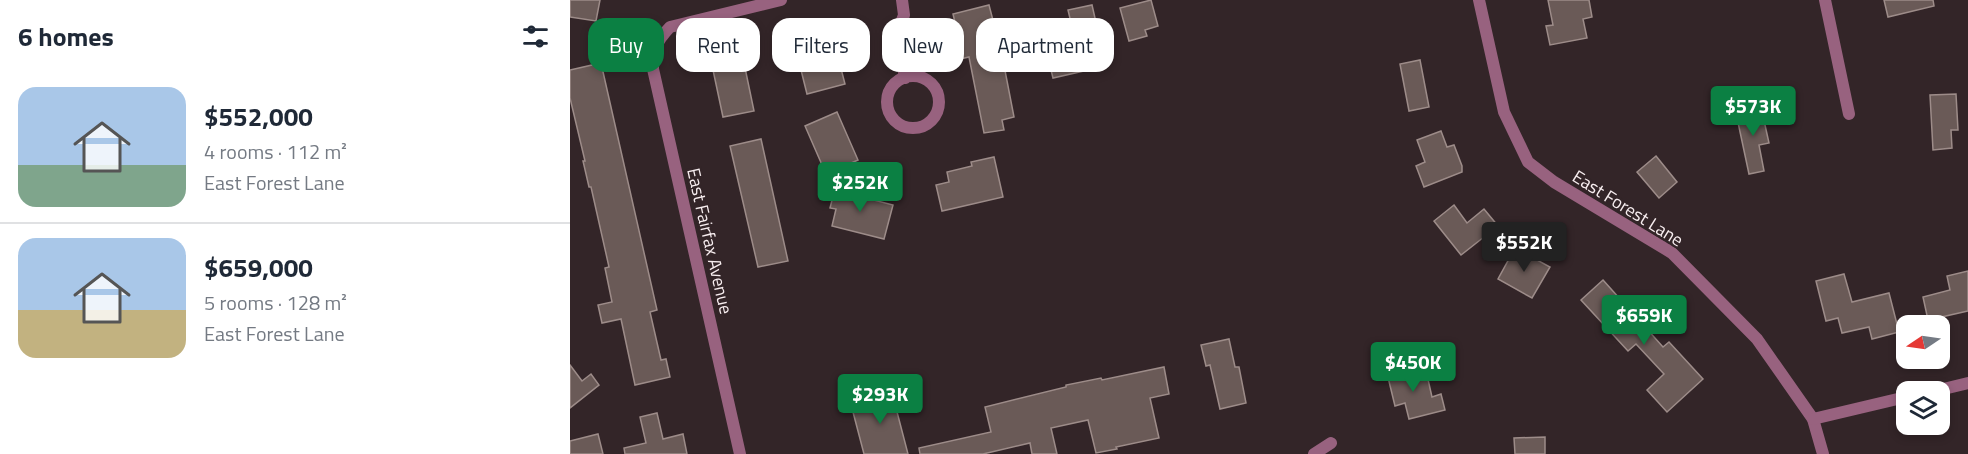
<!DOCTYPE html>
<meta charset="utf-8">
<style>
body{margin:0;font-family:"Titillium Web",sans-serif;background:#f6f6f7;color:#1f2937;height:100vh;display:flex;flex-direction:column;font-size:22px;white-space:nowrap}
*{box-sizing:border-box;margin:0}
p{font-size:20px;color:#747a83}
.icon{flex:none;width:33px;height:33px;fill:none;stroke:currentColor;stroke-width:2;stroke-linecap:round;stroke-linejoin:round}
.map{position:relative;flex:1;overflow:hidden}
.details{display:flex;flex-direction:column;background:#fff;width:570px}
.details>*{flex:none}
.banner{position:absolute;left:18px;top:18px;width:570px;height:54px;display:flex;gap:12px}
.needle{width:39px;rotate:257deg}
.fabs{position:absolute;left:1326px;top:315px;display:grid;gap:12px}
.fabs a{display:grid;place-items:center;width:54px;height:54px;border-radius:12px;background:#fff;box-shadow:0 3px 9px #0003;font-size:30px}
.price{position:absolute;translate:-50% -51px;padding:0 14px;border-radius:6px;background:#0b8043;color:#fff;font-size:20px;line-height:39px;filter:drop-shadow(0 2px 3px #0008)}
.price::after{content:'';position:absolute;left:50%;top:36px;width:18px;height:14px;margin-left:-9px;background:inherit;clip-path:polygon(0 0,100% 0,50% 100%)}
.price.selected{background:#222;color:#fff}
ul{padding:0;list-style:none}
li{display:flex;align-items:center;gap:18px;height:150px;padding:0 18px}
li+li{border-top:2px solid #e0e1e3}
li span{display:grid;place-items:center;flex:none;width:168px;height:120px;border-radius:18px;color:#555}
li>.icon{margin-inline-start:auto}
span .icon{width:72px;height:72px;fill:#fffc;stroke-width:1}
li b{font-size:26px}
h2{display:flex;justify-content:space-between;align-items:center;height:72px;padding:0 18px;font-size:26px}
.chip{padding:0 21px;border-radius:18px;background:#fff;box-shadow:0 3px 9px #0003;font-size:21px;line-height:54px}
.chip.selected{background:#0b8043;color:#fff}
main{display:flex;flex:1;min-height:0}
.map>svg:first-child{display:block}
</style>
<main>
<section class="details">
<h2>6 homes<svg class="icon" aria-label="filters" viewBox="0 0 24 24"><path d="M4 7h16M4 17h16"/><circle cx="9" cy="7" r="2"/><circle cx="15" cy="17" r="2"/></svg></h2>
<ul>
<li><span style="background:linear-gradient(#a9c7e8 65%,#7fa58c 0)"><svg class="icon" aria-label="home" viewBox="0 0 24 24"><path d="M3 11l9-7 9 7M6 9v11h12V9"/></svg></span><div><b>$552,000</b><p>4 rooms · 112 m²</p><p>East Forest Lane</p></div></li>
<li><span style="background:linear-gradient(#a9c7e8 60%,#c2b280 0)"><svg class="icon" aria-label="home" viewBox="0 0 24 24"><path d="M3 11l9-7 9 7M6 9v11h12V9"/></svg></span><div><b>$659,000</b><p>5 rooms · 128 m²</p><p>East Forest Lane</p></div></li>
</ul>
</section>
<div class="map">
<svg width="1398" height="454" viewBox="0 0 1398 454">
<rect width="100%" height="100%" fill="#332528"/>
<g fill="#6a5a57" stroke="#9d8c89" stroke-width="1.5">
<polygon points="0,0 30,0 26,21 0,17"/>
<polygon points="581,0 588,26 575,30 577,36 559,41 550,8"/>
<polygon points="978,0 1019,0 1022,17 1013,19 1017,38 980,45 976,26 983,25"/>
<polygon points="1314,0 1363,0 1364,6 1318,17"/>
<polygon points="419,5 432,55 444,117 432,120 434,130 414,133 399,57 386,60 381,40 389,39 383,14"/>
<polygon points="522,5 536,66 483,78 474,42 504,35 498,10"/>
<polygon points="272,39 277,59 269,61 275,84 237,94 226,50"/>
<polygon points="850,60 859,107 839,111 830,64"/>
<polygon points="31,63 87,310 80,312 91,360 96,359 100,377 65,385 51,319 32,323 28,305 42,302 35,268 39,267 21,187 19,187 13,161 15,161 0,98 0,70"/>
<polygon points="174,63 184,111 153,117 143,70"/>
<polygon points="1386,94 1388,130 1381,130 1382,148 1363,150 1360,95"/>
<polygon points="1191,107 1199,143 1189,145 1194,171 1179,174 1166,113"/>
<polygon points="267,112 288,160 256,174 235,126"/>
<polygon points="871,131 877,147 884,145 892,166 892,172 854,187 846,166 855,162 847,140"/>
<polygon points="191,139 218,261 188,267 160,146"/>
<polygon points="1086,156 1107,182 1089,198 1067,172"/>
<polygon points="424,157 433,197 372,211 366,185 379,182 377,172 402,166 401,162"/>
<polygon points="266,185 297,192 296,198 323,205 314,239 262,226 266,209 260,208"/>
<polygon points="884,205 897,223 914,209 928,226 891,255 864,221"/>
<polygon points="945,248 980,267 962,298 928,279"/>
<polygon points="1398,271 1398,311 1358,320 1353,297 1380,290 1377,276"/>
<polygon points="1274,274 1282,302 1319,293 1329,332 1302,339 1299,327 1272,333 1268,318 1256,321 1246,281"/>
<polygon points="1033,280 1093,347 1099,342 1133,379 1097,412 1077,390 1094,374 1066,344 1058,351 1011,300"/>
<polygon points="659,339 665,367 669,367 676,403 650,409 640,365 636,366 631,345"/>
<polygon points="0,365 12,381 21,374 29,385 0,408"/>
<polygon points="835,365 839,379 857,375 862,397 871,394 875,410 839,419 835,403 825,406 816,369"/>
<polygon points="594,367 599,394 580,398 589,438 546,447 547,449 526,453 518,420 481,428 487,454 462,454 460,443 413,454 350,454 349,448 421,432 415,407 496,387 496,385 531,378 532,380"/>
<polygon points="320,385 338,454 294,454 283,412 293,410 291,402 305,398 303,390"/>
<polygon points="87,413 93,439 113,434 117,454 55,454 54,448 76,443 70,417"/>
<polygon points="28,434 33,454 0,454 0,441"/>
<polygon points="975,437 975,454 945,454 944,438"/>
</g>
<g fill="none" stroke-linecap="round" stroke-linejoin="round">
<g stroke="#98627f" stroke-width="12">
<polyline points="332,0 334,15 327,34 335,78"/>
<polyline points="909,0 934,112 958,162 984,182 1102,253 1187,339 1243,419 1253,454"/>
<polyline points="1255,0 1279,114"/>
<circle cx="343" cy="102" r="26"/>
<polyline points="1361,392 1398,383"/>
<polyline points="1243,419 1336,397"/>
<path d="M 170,454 L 83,69 C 83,49 86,42 100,27 L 211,0"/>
<polyline points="744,454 761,443"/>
</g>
</g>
<g text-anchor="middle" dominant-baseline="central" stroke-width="4.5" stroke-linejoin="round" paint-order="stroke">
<g font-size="18" fill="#f8eef0" stroke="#332528">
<text transform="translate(1058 208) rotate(32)">East Forest Lane</text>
<text transform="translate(140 241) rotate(77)">East Fairfax Avenue</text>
</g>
</g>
</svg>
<div class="fabs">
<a><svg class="needle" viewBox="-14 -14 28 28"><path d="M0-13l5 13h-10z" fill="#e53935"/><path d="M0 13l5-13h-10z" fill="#747a83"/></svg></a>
<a><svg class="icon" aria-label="layers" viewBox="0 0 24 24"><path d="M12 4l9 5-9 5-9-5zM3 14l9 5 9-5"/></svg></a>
</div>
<b class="price" style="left:1183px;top:137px">$573K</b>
<b class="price" style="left:290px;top:213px">$252K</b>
<b class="price selected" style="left:954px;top:273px">$552K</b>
<b class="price" style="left:1074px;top:346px">$659K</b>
<b class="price" style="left:843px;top:393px">$450K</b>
<b class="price" style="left:310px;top:425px">$293K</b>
<div class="banner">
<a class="chip selected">Buy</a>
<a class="chip">Rent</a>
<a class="chip">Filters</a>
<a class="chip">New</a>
<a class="chip">Apartment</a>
</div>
</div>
</main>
